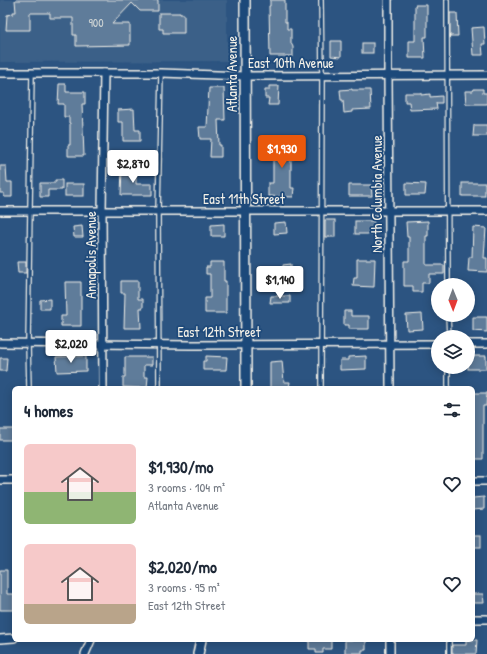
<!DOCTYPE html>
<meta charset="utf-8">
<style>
body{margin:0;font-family:"Patrick Hand",sans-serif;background:#f6f6f7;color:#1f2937;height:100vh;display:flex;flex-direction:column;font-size:15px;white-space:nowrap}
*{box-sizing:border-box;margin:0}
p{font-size:13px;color:#747a83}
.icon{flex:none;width:22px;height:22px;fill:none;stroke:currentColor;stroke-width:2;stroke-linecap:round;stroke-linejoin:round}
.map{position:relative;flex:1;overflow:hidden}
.panel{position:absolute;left:12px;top:386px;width:463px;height:256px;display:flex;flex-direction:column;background:#fff;border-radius:6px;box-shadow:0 2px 10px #0003}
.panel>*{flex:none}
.needle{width:26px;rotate:179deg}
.tools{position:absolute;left:431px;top:278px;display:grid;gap:8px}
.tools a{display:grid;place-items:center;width:44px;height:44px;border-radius:50%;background:#fff;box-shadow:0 2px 10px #0003;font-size:20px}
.price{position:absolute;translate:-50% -34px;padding:0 9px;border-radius:4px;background:#fff;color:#222;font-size:13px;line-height:26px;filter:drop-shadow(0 1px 2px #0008)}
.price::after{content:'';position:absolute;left:50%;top:24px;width:12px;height:9px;margin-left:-6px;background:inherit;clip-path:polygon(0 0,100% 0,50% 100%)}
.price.current{background:#ea580c;color:#fff}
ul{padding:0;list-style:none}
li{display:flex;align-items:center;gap:12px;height:100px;padding:0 12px}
li span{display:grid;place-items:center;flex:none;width:112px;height:80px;border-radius:6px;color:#555}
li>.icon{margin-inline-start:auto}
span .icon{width:48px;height:48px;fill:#fffc;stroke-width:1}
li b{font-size:17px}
h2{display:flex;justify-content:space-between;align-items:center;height:48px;padding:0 12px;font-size:17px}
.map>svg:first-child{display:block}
</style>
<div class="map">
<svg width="487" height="654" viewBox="0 0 487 654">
<rect width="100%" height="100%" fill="#2c5481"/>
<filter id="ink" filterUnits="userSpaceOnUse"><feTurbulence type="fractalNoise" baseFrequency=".025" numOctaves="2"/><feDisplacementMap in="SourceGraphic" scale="8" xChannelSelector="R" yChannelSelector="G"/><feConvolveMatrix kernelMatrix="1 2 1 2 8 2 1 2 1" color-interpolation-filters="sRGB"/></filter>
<g filter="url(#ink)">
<polygon fill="#3b6088" points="0,0 227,0 227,61 0,62"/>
<g fill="#5e7b9a" stroke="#f4f1e8">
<polygon points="15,0 158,0 158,11 140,11 132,3 112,24 130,24 130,45 76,46 76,35 73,35 73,18 50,18 50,13 30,13 30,30 6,30 7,15 13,14 13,12 16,12"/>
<polygon points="270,0 285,0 285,22 287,22 287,29 291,29 291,43 293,47 293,56 270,56 269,6 270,6"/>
<polygon points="415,5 427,5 427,37 424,37 425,58 409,58 409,41 415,41"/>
<polygon points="159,13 180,13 180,14 184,14 184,33 163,33 163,29 159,29"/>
<polygon points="450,13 457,13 458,36 450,36"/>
<polygon points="484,27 485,44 482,44 483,55 473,55 471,28"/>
<polygon points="331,41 341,41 341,57 331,56"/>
<rect x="362" y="43" width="11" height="10"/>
<polygon points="59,84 66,84 66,92 85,92 85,104 82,104 84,156 68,156 68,145 70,145 70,123 69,123 69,117 64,117 64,104 58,104"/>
<polygon points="269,86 279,86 278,105 268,105 269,98 265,98 265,90 269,90"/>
<polygon points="209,88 224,88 225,120 218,120 219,145 221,145 221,157 210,157 211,139 200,139 199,127 207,127"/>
<polygon points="352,89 352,90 370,90 371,109 352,110 352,112 344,113 343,100 341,100 340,90"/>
<polygon points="474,89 483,89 483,93 487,93 487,104 466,104 465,91 473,91"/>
<polygon points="405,93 421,93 421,95 430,94 430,97 442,96 442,103 436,103 437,109 410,110 409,102 405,102"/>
<polygon points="134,109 135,130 140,130 140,141 123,141 123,122 118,122 118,110"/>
<polygon points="474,125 487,125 487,136 473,136"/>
<polygon points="276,142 297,142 297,151 294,151 294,159 291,159 291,188 294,188 293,197 268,196 268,183 273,183 273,159 269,159 269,146 276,146"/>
<polygon points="0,166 6,166 7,182 12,182 12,197 4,197 4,193 0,193"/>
<polygon points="122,167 136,167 136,184 152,184 152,195 121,195"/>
<polygon points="55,180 62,180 62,190 48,190 48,197 40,197 40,183 55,183"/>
<polygon points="406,183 426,184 425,195 406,195"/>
<rect x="462" y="183" width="23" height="13"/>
<rect x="65" y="184" width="19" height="12"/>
<polygon points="349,185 371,185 372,196 349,196"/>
<rect x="325" y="220" width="10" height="17"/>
<rect x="355" y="221" width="19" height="13"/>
<polygon points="428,221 428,236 426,236 426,265 444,265 444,274 429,274 429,283 422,283 422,292 413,292 413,286 404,286 404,261 409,261 409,237 407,237 406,222"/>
<polygon points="286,222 287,233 274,234 274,223"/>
<polygon points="224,224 224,236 211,236 211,225"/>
<polygon points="82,226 83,237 74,237 73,227"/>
<polygon points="473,227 486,228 484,258 487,258 487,272 468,271 469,257 472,257"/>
<polygon points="357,259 375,259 374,287 353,286 354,278 357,278"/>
<polygon points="17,262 26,262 26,273 18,273"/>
<polygon points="210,262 224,262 224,281 226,281 226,313 205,313 205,298 210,298 210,274 206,274 206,267 210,267"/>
<polygon points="291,264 291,274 283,275 283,265"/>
<polygon points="121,281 138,281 138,299 143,299 143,308 140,308 141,328 124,328 125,293 121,293"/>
<polygon points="65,282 81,282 81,326 61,326 61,316 66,316"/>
<polygon points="271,296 290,296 290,303 270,303"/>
<polygon points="50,299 50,309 40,309 40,300"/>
<polygon points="344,311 351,311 351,316 369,316 369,329 349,329 349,325 344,325"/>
<polygon points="422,314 423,329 407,330 406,315"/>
<polygon points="473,317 487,317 487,332 473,331"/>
<polygon points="86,356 86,371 57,372 56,357"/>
<polygon points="206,356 227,357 226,370 203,370 203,361 206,361"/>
<polygon points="366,356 366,369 340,370 340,360 348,360 348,357"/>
<rect x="468" y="356" width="18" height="13"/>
<polygon points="125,357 152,357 152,365 144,365 144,377 148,377 147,388 123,387 123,377 125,377"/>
<polygon points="0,358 7,358 6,371 0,371"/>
<polygon points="282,361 284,382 290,382 289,388 270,388 270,362"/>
<polygon points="473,393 487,393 486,406 483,406 483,459 473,459"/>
<rect x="0" y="429" width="14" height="11"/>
<polygon points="484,497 484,509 473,510 473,498"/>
<rect x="473" y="535" width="8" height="12"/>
<polygon points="0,570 7,570 7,594 14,594 14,610 0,610"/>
<polygon points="473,594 483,594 484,603 473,603"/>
<polygon points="309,640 331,640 331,649 323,649 323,653 316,653 316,649 309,649"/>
<polygon points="345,640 366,640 366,650 362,650 362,653 345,653"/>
<polygon points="466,640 477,640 476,654 452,654 452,645 466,645"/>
</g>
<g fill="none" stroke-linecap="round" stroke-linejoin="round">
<defs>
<g id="service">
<polyline points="447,0 448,285"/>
<polyline points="448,315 449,337"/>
<polyline points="29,388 28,344 32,73"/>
<polyline points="159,388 158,211 161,73"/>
<polyline points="321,388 322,75 321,0"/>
<polyline points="448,388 448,367"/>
<polyline points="449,640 449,654"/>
</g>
<g id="minor">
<polyline points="388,0 388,75 390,388"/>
<polyline points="0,73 161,73 245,76 487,75"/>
<polyline points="0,211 487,211"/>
<polyline points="0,343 191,345 438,344"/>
<polyline points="468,344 487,344"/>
<polyline points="103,388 102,210 104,73"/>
<polyline points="0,480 14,480"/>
<polyline points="473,481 487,481"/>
<polyline points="473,619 487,619"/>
<polyline points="0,639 14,638"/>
<polyline points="85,654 91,640"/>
<polyline points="390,654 390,640"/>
</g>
<g id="tertiary">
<polyline points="245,0 246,388"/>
<polyline points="198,654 201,640"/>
</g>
</defs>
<use href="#service" stroke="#f4f1e8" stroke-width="6"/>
<use href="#minor" stroke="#f4f1e8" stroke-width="10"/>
<use href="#tertiary" stroke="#f4f1e8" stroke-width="12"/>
<use href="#service" stroke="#1f4a7a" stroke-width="3.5"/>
<use href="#minor" stroke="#1f4a7a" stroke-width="7"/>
<use href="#tertiary" stroke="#1f4a7a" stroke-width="9"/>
</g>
</g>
<g text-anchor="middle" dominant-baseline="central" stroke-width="3.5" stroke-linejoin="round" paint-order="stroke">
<g font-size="12" fill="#ced4d4">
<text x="96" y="22">900</text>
</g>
<g font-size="14" fill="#f4f1e8" stroke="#1f4a7a">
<text x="291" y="62">East 10th Avenue</text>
<text transform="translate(231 74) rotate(-90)">Atlanta Avenue</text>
<text transform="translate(376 194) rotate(-90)">North Columbia Avenue</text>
<text x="244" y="198">East 11th Street</text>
<text transform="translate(90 255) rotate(-90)">Annapolis Avenue</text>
<text x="219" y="331">East 12th Street</text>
</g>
</g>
</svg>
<div class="tools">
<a><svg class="needle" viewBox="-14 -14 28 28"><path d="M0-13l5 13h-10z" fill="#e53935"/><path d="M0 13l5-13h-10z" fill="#747a83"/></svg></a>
<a><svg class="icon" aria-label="layers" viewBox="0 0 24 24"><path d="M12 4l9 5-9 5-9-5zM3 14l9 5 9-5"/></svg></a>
</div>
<b class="price current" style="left:282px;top:169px">$1,930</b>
<b class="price" style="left:133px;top:184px">$2,870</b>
<b class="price" style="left:280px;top:300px">$1,140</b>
<b class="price" style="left:71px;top:364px">$2,020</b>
<section class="panel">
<h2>4 homes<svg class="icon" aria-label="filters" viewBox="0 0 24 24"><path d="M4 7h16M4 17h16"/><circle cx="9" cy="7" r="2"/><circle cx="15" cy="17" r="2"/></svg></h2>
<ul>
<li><span style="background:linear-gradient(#f6c9c9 60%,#8fb573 0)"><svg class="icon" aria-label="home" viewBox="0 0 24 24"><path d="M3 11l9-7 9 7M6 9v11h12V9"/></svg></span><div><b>$1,930/mo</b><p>3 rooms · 104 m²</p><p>Atlanta Avenue</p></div><svg class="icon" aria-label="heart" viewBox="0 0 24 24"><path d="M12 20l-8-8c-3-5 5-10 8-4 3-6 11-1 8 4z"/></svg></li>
<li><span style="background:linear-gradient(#f6c9c9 75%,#b9a48a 0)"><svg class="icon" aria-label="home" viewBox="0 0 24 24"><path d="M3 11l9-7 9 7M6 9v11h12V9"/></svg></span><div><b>$2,020/mo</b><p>3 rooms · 95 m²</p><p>East 12th Street</p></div><svg class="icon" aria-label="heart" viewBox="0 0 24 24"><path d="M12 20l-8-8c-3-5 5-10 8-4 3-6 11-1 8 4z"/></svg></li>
</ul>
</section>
</div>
